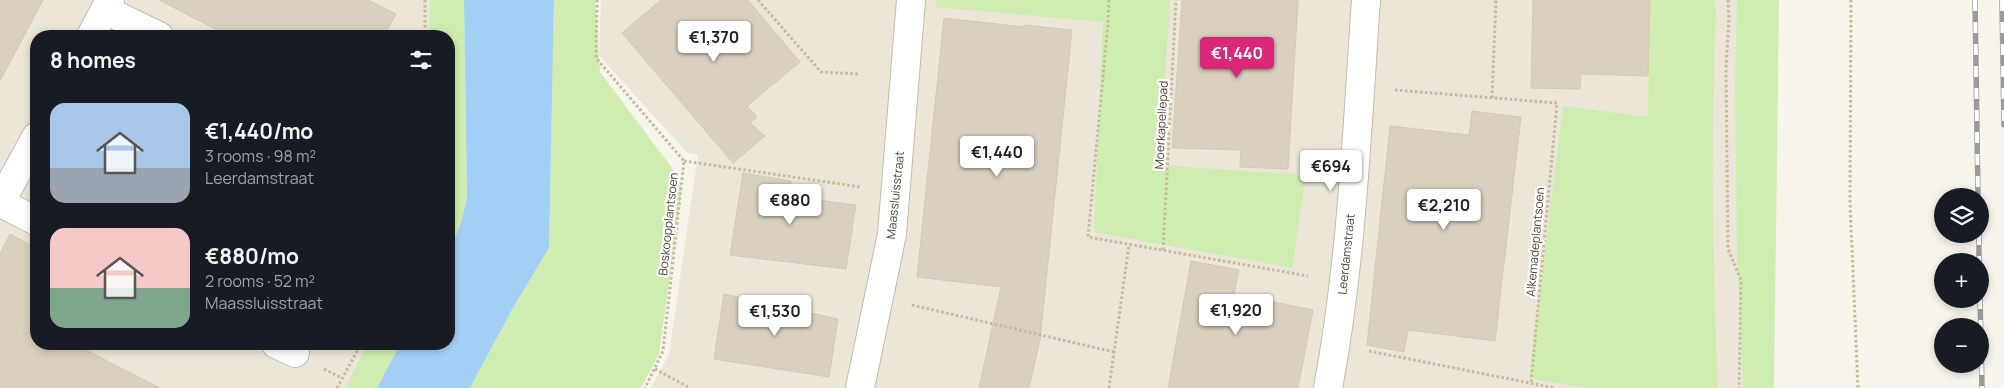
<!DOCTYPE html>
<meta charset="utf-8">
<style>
body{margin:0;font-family:Manrope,sans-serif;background:#242831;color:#f1f3f6;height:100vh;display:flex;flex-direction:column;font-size:19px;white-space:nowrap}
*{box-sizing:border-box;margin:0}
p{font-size:16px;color:#9ea1a6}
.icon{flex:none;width:28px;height:28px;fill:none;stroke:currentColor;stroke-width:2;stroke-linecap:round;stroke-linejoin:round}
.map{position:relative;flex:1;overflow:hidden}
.sheet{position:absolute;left:30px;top:30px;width:425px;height:320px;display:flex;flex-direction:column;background:#171b24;border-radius:20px;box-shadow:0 2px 8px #0003}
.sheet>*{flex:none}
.fabs{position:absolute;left:1934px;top:188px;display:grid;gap:10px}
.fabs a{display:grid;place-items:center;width:55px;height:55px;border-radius:50%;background:#171b24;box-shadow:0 2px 8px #0003;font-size:25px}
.price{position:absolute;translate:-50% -42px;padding:0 11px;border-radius:5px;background:#fff;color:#222;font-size:16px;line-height:32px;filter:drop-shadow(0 1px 2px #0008)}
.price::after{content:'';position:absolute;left:50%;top:30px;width:15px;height:11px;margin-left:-8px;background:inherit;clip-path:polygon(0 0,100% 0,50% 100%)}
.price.on{background:#db2777;color:#fff}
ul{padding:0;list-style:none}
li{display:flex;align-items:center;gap:15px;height:125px;padding:0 20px}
li span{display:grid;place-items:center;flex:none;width:140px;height:100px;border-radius:15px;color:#555}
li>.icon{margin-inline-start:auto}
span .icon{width:60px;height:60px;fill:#fffc;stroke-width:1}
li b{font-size:21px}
h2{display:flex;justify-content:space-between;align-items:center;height:60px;padding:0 20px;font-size:21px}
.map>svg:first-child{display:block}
</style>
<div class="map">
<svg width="2004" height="388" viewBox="0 0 2004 388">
<rect width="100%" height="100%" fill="#f6f4eb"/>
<g fill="#ebe6d8">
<polygon points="0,0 447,0 446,36 36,36 36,344 385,344 362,388 0,388"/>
<polygon points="601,0 1772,0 1772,388 651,388 669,354 698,155 688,153 682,147 599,56"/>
</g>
<g fill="#cfedb1">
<polygon points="430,0 464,0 467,198 460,226 449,252 449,36 429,36"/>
<polygon points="554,0 595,0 600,72 675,172 682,188 659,354 641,388 470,388 513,308 549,248"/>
<polygon points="936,0 1170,0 1159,165 1306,175 1292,268 1094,232 1103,22 935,7"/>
<path d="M 1649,0 L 1714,0 L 1716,8 C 1711,135 1712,261 1718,388 L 1586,388 L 1529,378 L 1563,106 L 1648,117 Z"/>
<polygon points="1737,0 1779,0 1774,388 1743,388 1737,256 1735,86"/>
<polygon points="368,344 400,344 377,388 345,388"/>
</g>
<polygon fill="#a4d0f7" points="464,0 554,0 549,248 513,308 470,388 377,388 400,344 449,344 449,252 460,226 467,198"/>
<g fill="#d9d0bf" stroke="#d5c9b1">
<polygon points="0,0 43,0 0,81"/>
<polygon points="159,0 368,0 396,14 384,36 229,36"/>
<polygon points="661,0 748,0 800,62 747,106 757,117 750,123 765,136 733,163 622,33"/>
<polygon points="1182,0 1298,0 1288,169 1240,167 1241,150 1172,148"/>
<polygon points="1533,0 1650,0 1648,76 1581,74 1580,89 1531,88"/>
<polygon points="944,18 1024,27 1024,25 1072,30 1040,340 1029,388 979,388 1001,287 917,277"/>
<polygon points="1472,111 1521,117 1495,341 1408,330 1404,352 1367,345 1390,126 1469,135"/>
<polygon points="743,173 791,181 788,196 856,205 846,269 730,255"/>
<polygon points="10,234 36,248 36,344 74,344 160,388 0,388 0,254"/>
<polygon points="1191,261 1239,270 1234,294 1313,310 1298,388 1168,388"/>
<polygon points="724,294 838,319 829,377 714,359"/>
</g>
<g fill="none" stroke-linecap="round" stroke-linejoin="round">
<defs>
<g id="minor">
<polyline points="105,10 159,36"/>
<polyline points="91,36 110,0"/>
<polyline points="0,203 36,137"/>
<polyline points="1,203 36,221"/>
<polyline points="276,344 295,353"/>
<polyline points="860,388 892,234 911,0"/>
<path d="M 1328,388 C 1352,260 1357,129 1366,0"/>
</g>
</defs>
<use href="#minor" stroke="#c3bcac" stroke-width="30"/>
<g stroke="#c6ba9c" stroke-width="3" stroke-dasharray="2.5 2.5" stroke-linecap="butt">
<polyline points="425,0 425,36"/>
<polyline points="597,0 596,58 684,161 663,351 645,388"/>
<polyline points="758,0 821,72 858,74"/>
<polyline points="1109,0 1108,23 1088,237 1308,276"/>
<polyline points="1728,0 1729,17 1726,68 1728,249 1741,280 1739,388"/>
<polyline points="1851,0 1850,202 1858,388"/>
<polyline points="1395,90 1557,103 1531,383"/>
<polyline points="1492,98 1496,0"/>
<polyline points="684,161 861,187"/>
<polyline points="1163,250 1176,0"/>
<polyline points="912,305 1114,352"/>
<polyline points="1369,351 1555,388"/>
<polyline points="324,369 342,378"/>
<polyline points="655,369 690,388"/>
<polyline points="337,388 361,344"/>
<polyline points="1109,388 1129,245"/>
</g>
<use href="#minor" stroke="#fff" stroke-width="28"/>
<defs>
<g id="rail">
<polyline points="1975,0 1978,196"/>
<polyline points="2002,0 2004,125"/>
<polyline points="1979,234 1979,261"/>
<polyline points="1980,298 1982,388"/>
</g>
</defs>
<use href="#rail" stroke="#9a9a9a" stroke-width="5.5"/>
<use href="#rail" stroke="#fff" stroke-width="4" stroke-dasharray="11" stroke-linecap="butt"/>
</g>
<g text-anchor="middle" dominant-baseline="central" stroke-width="4.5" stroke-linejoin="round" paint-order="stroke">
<g font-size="12" fill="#4c4537" stroke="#fff">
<text transform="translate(1161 125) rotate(-87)">Moerkapellepad</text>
<text transform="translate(895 195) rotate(-84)">Maassluisstraat</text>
<text transform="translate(668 224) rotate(-84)">Boskoopplantsoen</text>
<text transform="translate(1535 242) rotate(-85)">Alkemadeplantsoen</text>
<text transform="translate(1346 254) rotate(-84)">Leerdamstraat</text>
</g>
</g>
</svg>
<div class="fabs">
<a><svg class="icon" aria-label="layers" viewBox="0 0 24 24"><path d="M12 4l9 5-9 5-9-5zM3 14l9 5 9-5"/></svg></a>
<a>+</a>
<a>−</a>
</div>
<b class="price" style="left:714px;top:63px">€1,370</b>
<b class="price on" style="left:1237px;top:79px">€1,440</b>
<b class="price" style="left:997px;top:178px">€1,440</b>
<b class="price" style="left:1331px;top:192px">€694</b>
<b class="price" style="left:790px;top:226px">€880</b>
<b class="price" style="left:1444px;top:231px">€2,210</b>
<b class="price" style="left:1236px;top:336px">€1,920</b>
<b class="price" style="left:775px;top:337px">€1,530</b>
<section class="sheet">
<h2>8 homes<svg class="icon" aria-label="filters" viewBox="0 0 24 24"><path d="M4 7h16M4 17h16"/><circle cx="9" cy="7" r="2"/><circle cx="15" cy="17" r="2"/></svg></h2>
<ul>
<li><span style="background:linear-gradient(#a9c7e8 65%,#9aa5b1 0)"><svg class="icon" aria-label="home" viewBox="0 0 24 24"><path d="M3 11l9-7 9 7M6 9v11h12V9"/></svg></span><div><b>€1,440/mo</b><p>3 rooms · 98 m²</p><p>Leerdamstraat</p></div></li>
<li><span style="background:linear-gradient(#f6c9c9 60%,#7fa58c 0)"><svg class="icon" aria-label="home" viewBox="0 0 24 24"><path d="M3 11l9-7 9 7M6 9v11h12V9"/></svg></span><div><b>€880/mo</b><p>2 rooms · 52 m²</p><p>Maassluisstraat</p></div></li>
</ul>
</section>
</div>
